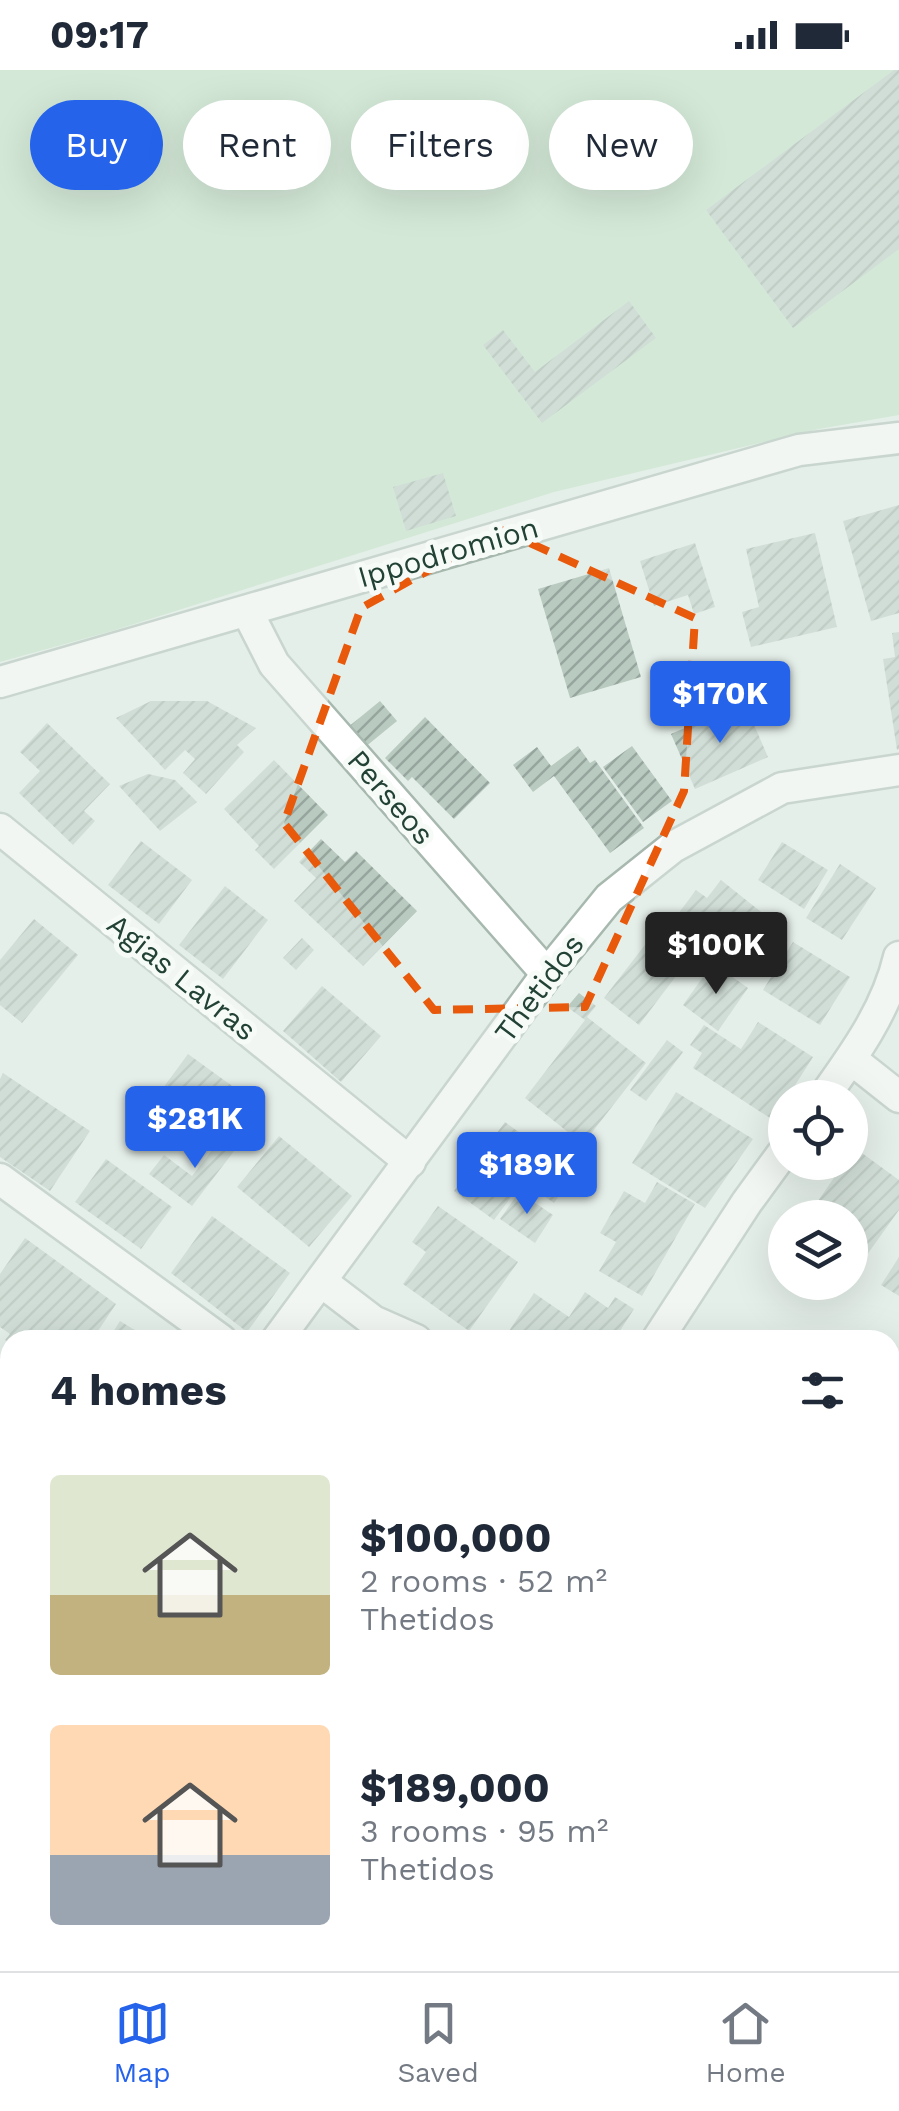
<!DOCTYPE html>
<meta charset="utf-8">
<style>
body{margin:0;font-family:"Work Sans",sans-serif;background:#f2f2f3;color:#1f2937;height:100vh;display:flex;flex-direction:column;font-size:38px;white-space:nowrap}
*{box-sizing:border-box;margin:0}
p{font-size:32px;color:#747a83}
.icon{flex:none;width:55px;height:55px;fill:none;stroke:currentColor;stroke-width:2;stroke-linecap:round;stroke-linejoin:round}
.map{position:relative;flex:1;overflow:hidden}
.drawer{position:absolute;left:0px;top:1260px;width:900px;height:642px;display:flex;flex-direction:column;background:#fff;border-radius:30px 30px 0 0;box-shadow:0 10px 40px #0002}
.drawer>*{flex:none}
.hud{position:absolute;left:30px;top:30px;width:840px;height:90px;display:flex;gap:20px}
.buttons{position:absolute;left:768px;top:1010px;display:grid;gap:20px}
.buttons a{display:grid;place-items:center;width:100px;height:100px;border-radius:50%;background:#fff;box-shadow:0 10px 40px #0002;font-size:50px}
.price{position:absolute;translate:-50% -85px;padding:0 22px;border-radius:10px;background:#2563eb;color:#fff;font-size:32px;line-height:65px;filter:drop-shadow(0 2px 5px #0008)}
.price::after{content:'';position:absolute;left:50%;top:60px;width:30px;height:22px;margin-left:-15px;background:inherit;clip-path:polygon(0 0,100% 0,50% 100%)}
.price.on{background:#222;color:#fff}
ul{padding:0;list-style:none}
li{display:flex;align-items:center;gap:30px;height:250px;padding:0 50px}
li span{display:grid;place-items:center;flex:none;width:280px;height:200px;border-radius:10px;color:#555}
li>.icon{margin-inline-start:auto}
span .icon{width:120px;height:120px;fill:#fffc;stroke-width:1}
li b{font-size:42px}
h2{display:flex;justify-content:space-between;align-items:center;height:120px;padding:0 50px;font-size:42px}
.pill{padding:0 35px;border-radius:45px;background:#fff;box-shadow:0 10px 40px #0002;font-size:35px;line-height:90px}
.pill.on{background:#2563eb;color:#fff}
.status{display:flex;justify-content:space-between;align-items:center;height:70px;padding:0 50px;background:#fff;direction:ltr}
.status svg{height:28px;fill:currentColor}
.tab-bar{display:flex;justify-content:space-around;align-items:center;height:140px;border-top:2px solid #e0e1e3;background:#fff;font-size:28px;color:#747a83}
.tab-bar a{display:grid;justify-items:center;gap:5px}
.tab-bar .on{color:#2563eb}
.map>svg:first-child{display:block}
</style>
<div class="status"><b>09:17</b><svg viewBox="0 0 49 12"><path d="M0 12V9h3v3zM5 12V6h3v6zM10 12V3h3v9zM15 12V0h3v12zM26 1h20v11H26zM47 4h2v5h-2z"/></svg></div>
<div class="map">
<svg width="899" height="1901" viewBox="0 0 899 1901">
<defs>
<pattern id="building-hatch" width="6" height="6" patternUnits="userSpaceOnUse" patternTransform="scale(2.5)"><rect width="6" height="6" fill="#b9cac1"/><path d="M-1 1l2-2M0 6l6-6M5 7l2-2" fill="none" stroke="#96a69e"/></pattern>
</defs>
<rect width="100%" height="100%" fill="#e5efe9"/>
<polygon fill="#bce1c0" points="0,0 899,0 899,345 819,359 554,422 112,561 0,592"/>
<g fill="url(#building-hatch)">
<polygon points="894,0 899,0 899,179 793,258 706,140"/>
<polygon points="629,231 656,268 542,353 483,275 503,260 535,302"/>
<polygon points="443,403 456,446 406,461 393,417"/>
<polygon points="899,435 899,543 871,551 843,451"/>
<polygon points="815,463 837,557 751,577 742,542 759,537 746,479"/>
<polygon points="695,473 715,537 694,544 688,525 654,536 640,491"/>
<polygon points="609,498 641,607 570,628 538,519"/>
<polygon points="899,562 899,679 897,680 883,589 895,587 892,563"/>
<polygon points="151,631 207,631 256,658 237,675 244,682 206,724 183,703 195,689 185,680 165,700 116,648"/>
<polygon points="380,631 397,651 364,678 347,658"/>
<polygon points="744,632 768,687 695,719 671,664"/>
<polygon points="425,647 490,713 454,749 412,707 408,711 385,688"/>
<polygon points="47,653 110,714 84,741 95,751 73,775 19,723 40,701 20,682"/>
<polygon points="578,676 590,693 595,690 644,758 610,783 554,706 533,722 513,695 537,677 551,696"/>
<polygon points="632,676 672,731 643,752 603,697"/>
<polygon points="274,690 328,745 274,799 255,780 259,776 224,739"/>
<polygon points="148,704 175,710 197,732 160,761 119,716"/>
<polygon points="321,769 345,792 356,781 417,841 363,896 294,831 316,808 299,792"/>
<polygon points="141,771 192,810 159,854 108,815"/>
<polygon points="782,772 828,800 804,839 758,810"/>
<polygon points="840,794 876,818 842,870 806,848"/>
<polygon points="721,810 780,857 748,898 678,844 696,820 707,828"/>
<polygon points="225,816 268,850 223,909 179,875"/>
<polygon points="34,849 78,885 22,953 0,935 0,890"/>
<polygon points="661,854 695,881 639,955 604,928"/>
<polygon points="302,868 314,880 296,900 283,888"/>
<polygon points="793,872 850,907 820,955 763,920"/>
<polygon points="713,893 748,918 718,961 683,935"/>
<polygon points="322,916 381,966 341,1012 283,961"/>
<polygon points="579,923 596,936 587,947 646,993 583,1074 525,1028 585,950 567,937"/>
<polygon points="758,952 813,987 773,1050 693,998 702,983 690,975 704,955 741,979"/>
<polygon points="667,970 683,982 646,1031 630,1020"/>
<polygon points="188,984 235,1018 203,1063 173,1040 162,1056 144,1044"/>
<polygon points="3,1003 90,1061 50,1121 0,1087 0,1009"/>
<polygon points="676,1022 753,1069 705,1138 632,1093"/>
<polygon points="505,1052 575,1103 554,1133 523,1111 494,1150 454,1121"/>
<polygon points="226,1062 241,1072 192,1136 149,1104 164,1085 192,1106"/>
<polygon points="279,1066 352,1126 309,1177 237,1117"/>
<polygon points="855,1078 899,1110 899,1140 859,1196 850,1190 850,1148 806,1148 845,1092 850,1092"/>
<polygon points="106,1089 172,1137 141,1179 75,1132"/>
<polygon points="657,1112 695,1134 642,1226 599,1201 616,1172 600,1163 624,1121 645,1133"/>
<polygon points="519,1122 553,1145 535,1173 500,1149"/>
<polygon points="438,1136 518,1192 469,1261 403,1214 426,1182 412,1172"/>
<polygon points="212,1146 290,1203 247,1262 171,1203"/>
<polygon points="25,1168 116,1234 92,1270 10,1270 10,1273 5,1270 10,1264 0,1257 0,1204"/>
<polygon points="899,1187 899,1226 881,1215"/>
<polygon points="585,1222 608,1238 615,1227 634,1239 614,1270 503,1270 534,1223 569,1247"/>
<polygon points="120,1251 151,1270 108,1270"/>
<polygon points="890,1296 899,1301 899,1309 890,1323"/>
<polygon points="10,1325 10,1394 0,1389 0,1344"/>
<polygon points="899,1347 899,1443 890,1437 890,1388 896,1380 890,1376 890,1362"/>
<polygon points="890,1543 899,1546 899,1559 890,1579"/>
<polygon points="0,1650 10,1654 0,1682"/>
<polygon points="890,1675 899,1679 899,1777 890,1773"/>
<polygon points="0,1711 10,1715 10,1784 0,1780"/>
<polygon points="10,1884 10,1892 67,1892 64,1901 3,1901"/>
<polygon points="292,1892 397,1892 393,1901 289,1901"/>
<polygon points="480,1892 544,1892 540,1901 476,1901"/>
<polygon points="559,1892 617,1892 613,1901 555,1901"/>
<polygon points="789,1892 847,1892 844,1901 785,1901"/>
</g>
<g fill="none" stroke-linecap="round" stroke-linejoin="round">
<defs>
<g id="minor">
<polyline points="247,541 274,594 547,904"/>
<polyline points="0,612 799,380 899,368"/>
<polyline points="0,759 410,1092"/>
<polyline points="851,989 899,1027"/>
<path d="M 823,1028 C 854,985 887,939 899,887"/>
<polyline points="0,1109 221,1270"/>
<polyline points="322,1212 373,1251 416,1270"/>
<polyline points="277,1270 547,904 609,828 673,777 782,718 899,700"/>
<polyline points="657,1270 747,1132 785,1080"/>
<polyline points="890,1481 899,1485"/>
<polyline points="0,1798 10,1802"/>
<polyline points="220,1892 240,1901"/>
<polyline points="434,1901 438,1892"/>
</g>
<g id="major">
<polyline points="0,1440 10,1444"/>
<polyline points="890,1827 899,1831"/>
</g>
</defs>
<use href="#minor" stroke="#a7b8af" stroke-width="35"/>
<use href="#major" stroke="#c1cac6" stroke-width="35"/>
<polyline stroke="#83b59d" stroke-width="6" stroke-dasharray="5 8" stroke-linecap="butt" points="0,1490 10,1494"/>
<use href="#minor" stroke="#fff" stroke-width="30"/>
<use href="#major" stroke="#66a78c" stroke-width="30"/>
</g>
<path d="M0 0H899V1901H0ZM 501,460 L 695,548 L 684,721 L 585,937 L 434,940 L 284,753 L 361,538 Z" fill="#e5efe9" fill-opacity=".55" fill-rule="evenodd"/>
<path fill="none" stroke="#e8590c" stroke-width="8" stroke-dasharray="20 12" stroke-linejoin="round" d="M 501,460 L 695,548 L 684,721 L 585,937 L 434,940 L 284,753 L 361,538 Z"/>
<g text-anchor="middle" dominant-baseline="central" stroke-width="10" stroke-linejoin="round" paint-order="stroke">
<g font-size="30" fill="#224235" stroke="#f6fbf7">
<text transform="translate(448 482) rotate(-16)">Ippodromion</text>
<text transform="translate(391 727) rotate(49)">Perseos</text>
<text transform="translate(182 907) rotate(39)">Agias Lavras</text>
<text transform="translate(539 918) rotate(-53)">Thetidos</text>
</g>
</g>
</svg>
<div class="buttons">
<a><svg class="icon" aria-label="locate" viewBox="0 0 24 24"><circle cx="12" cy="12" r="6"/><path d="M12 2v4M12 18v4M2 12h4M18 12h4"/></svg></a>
<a><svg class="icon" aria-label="layers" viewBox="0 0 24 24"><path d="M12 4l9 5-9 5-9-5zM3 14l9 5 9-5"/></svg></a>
</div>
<b class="price" style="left:720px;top:676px">$170K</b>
<b class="price on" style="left:716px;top:927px">$100K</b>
<b class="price" style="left:195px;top:1101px">$281K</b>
<b class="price" style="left:527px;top:1147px">$189K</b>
<div class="hud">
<a class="pill on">Buy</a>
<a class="pill">Rent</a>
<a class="pill">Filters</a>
<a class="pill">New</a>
</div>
<section class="drawer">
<h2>4 homes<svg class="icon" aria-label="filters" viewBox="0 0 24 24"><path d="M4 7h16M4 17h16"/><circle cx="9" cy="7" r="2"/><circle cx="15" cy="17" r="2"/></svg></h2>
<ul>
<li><span style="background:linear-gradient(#dfe7d0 60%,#c2b280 0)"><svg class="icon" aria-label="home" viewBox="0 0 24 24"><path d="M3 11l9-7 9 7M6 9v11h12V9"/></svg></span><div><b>$100,000</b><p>2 rooms · 52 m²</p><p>Thetidos</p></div></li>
<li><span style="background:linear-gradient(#ffd9b3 65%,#9aa5b1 0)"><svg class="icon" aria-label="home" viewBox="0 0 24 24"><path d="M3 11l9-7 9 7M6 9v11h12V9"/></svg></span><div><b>$189,000</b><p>3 rooms · 95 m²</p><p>Thetidos</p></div></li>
</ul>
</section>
</div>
<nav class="tab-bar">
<a class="on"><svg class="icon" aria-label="map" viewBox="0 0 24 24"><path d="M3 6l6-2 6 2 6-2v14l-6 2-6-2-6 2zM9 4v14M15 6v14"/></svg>Map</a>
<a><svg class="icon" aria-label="saved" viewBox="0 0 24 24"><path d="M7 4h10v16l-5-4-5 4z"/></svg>Saved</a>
<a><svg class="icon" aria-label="home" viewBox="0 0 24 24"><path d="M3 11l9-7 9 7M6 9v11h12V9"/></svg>Home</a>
</nav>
